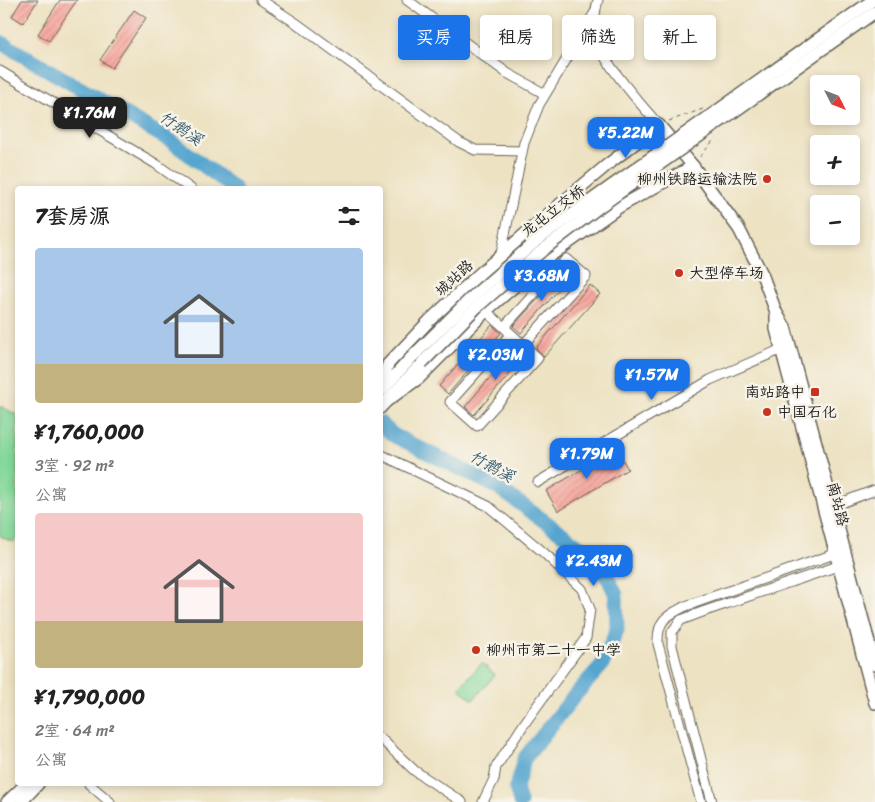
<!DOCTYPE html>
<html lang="zh">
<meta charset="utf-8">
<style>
body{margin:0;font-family:Sriracha,"LXGW WenKai TC",sans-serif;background:#f6f6f6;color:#222;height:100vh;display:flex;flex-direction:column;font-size:19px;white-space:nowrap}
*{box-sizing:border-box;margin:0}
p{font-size:16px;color:#767676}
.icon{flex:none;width:28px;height:28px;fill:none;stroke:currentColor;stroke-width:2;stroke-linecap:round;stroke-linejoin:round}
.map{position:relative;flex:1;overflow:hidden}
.sheet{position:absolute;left:15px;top:186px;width:368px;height:600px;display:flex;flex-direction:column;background:#fff;border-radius:5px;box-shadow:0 2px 8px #0003}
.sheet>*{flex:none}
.banner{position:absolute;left:398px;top:15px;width:402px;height:45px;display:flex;gap:10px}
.needle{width:32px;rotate:132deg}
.controls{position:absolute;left:810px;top:75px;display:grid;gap:10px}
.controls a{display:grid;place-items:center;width:50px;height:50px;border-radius:5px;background:#fff;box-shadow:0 2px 8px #0003;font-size:25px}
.price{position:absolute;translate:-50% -42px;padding:0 11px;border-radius:10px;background:#1a73e8;color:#fff;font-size:16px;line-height:32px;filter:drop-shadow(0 1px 2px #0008)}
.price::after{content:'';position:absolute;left:50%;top:30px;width:15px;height:11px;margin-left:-8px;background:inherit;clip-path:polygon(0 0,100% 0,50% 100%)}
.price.current{background:#222;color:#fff}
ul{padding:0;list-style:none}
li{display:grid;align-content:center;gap:10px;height:265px;padding:0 20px}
li span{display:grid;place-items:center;height:155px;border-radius:5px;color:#555}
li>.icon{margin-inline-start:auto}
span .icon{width:90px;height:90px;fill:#fffc;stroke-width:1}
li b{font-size:21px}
h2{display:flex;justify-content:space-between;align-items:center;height:60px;padding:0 20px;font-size:21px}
.chip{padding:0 18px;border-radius:5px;background:#fff;box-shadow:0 2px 8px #0003;font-size:18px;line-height:45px}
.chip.current{background:#1a73e8;color:#fff}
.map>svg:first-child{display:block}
</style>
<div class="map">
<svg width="875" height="802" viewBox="0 0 875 802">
<defs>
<pattern id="building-hatch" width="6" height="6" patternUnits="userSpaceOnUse" patternTransform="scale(1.25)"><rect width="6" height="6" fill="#f6a59c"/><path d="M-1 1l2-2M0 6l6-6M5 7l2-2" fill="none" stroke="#d28d86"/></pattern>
</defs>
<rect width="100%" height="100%" fill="#f7f3e8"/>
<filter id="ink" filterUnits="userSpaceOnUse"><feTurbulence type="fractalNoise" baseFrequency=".02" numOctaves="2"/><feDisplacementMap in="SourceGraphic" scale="10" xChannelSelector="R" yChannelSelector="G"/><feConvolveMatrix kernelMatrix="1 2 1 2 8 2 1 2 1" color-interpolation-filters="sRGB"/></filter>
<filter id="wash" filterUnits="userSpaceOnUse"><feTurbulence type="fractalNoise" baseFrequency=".0096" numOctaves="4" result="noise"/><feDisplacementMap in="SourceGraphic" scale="20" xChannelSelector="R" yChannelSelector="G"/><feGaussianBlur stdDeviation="1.12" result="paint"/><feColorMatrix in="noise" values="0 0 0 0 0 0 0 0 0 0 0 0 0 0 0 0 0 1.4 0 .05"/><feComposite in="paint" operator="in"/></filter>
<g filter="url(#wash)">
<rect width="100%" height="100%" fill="#ede2c2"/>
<g fill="#83d89a" stroke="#507a5b">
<polygon points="0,406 17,415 18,539 12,542 0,536"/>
<polygon points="482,663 495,675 473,700 459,688"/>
</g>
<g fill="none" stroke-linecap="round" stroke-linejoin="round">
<g stroke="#55a5cf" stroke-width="15">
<polyline points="0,42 171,141 235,189"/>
<polyline points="380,423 393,435 497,487 600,561 616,595 617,630 602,665 576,694 524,759 516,788 520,802"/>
</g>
</g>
<g id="blocks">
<g fill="url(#building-hatch)">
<polygon points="22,0 38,0 23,23 12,16"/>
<polygon points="60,0 77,0 49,41 38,34"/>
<polygon points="134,10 146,18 112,68 100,60"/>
<polygon points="567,268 573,273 521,333 513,326"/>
<polygon points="590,285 600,294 544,357 536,348"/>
<polygon points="492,325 501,333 448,394 439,386"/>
<polygon points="516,347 526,355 474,415 465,407"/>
<polygon points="616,449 628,469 558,511 546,491"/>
</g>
</g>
</g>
<g filter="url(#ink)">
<use href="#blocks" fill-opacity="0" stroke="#656156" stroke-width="1"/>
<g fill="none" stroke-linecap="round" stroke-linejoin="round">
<defs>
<g id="minor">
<polyline points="261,0 296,23 459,142 475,150 522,151"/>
<polyline points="407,0 507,73 545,94"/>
<path d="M 598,0 C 595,11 593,27 596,39 C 602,61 642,106 659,125"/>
<polyline points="0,71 156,164 191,189"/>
<polyline points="501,254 524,143 539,105 595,12"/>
<polyline points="486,311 538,358 477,426 450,402 511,334"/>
<polyline points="504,327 566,259 586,276 523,345"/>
<polyline points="380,454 488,506 543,552 582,589 590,609 586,638 524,724 496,767 494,779 483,802"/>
<polyline points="538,482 710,380 782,349"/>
<polyline points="833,506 875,490"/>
<polyline points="380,738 415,771 462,802"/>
<polyline points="89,784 110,802"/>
<path d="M 701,802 L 658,644 C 657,620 666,616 686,606 L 840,552"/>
<polyline points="712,802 672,646 672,632 681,620 705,611 844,564"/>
</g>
<g id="major">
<polyline points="776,312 776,329 875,703"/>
<polyline points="380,390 388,364 430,320 477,276 533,227 607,165 659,125 693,166 739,229 762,274 776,312 785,327 875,665"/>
<polyline points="382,390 411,358"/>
<polyline points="388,400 419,378 488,309 550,256 619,207 693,166"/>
<polyline points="380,408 422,363"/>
<polyline points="7,802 26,784"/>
<polyline points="21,802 38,784"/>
</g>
</defs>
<use href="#minor" stroke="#656156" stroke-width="11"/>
<use href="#major" stroke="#656156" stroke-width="14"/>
<g stroke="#656156" stroke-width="1" stroke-dasharray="4 4" stroke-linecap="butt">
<polyline points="669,121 703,109"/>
<polyline points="700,157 716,137"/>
</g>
<use href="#minor" stroke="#fff" stroke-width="9"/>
<use href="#major" stroke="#fff" stroke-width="11"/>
<defs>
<g id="major-bridge">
<polyline points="411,358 471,298 536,241 596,197 873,0"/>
<polyline points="422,363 477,307 543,250 602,205 875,12"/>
</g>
</defs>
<use href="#major-bridge" stroke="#656156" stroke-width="14" stroke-linecap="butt"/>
<use href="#major-bridge" stroke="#fff" stroke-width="11"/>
</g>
</g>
<g fill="#c8321e" stroke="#f7f3e8" stroke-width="2">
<circle cx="767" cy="179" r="5"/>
<circle cx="679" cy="273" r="5"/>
<rect x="810" y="387" width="10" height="10" rx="2.5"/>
<circle cx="767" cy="412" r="5"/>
<circle cx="476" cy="650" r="5"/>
</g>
<g text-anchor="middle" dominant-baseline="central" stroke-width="5" stroke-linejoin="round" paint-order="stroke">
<g font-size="15" fill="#1c1c1c" stroke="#f7f3e8" text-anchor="start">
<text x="757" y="179" text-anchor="end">柳州铁路运输法院</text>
<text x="689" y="273">大型停车场</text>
<text x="805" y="392" text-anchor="end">南站路中</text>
<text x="777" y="412">中国石化</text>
<text x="486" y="650">柳州市第二十一中学</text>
</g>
<g font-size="15" fill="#1c1c1c" stroke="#f7f3e8">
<text transform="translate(553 211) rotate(-37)">龙屯立交桥</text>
<text transform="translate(454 278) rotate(-43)">城站路</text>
<text transform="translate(838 504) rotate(75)">南站路</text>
</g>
<g font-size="16" font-style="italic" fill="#365a6d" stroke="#f7f3e8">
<text transform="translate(181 128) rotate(34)">竹鹅溪</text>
<text transform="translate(492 466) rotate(29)">竹鹅溪</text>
</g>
</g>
</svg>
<div class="controls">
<a><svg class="needle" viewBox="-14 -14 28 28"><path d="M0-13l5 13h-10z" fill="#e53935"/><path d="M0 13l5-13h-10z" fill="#767676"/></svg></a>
<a>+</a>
<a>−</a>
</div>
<b class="price current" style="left:90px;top:139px">¥1.76M</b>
<b class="price" style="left:626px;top:159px">¥5.22M</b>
<b class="price" style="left:542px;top:302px">¥3.68M</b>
<b class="price" style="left:496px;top:381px">¥2.03M</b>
<b class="price" style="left:652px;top:401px">¥1.57M</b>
<b class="price" style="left:587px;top:480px">¥1.79M</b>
<b class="price" style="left:594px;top:587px">¥2.43M</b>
<div class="banner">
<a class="chip current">买房</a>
<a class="chip">租房</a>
<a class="chip">筛选</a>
<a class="chip">新上</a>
</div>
<section class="sheet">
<h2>7套房源<svg class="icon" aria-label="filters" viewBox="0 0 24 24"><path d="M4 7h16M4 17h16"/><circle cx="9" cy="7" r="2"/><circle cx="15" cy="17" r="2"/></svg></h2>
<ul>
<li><span style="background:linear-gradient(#a9c7e8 75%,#c2b280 0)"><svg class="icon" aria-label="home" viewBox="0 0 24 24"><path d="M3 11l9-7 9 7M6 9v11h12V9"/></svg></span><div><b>¥1,760,000</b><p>3室 · 92 m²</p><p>公寓</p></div></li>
<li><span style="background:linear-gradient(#f6c9c9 70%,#c2b280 0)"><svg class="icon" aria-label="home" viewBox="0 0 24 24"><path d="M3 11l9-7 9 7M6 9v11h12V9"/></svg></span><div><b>¥1,790,000</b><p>2室 · 64 m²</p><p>公寓</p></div></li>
</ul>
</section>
</div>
